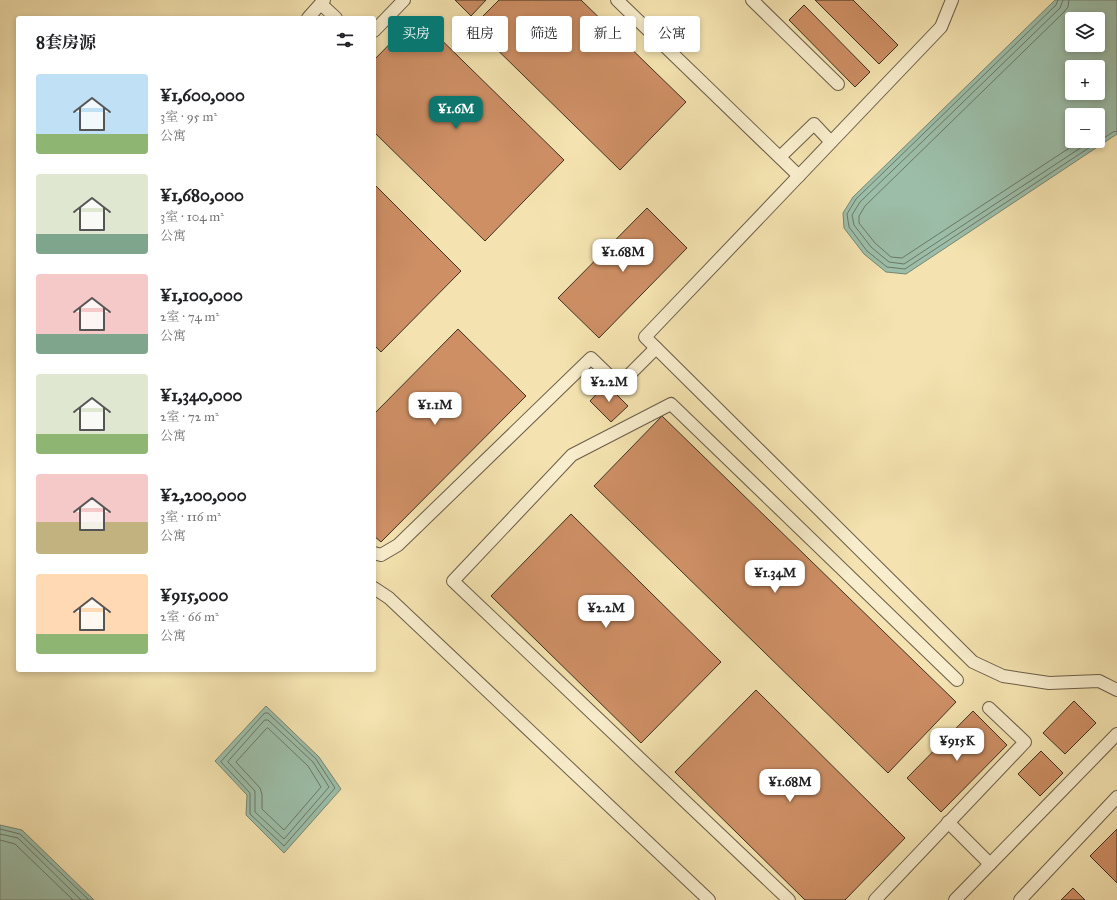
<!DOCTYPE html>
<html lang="zh">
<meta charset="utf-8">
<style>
body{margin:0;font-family:"IM FELL Great Primer","Noto Serif SC",serif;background:#f2f2f2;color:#202124;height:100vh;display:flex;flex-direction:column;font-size:15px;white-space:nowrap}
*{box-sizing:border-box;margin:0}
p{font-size:13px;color:#757577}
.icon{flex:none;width:22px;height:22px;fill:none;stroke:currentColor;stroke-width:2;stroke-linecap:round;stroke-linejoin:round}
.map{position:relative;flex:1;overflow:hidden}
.drawer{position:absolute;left:16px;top:16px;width:360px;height:656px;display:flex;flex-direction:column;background:#fff;border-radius:4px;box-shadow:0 2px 6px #0003}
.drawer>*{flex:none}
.top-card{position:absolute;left:388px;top:16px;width:380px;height:36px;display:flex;gap:8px}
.controls{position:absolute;left:1065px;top:12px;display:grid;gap:8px}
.controls a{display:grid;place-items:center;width:40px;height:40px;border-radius:4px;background:#fff;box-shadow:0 2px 6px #0003;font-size:20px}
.price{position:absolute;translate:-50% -34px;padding:0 9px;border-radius:8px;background:#fff;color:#222;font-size:13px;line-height:26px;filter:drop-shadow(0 1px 2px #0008)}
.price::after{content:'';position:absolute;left:50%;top:24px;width:12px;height:9px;margin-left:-6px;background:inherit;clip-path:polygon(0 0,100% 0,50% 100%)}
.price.selected{background:#0f766e;color:#fff}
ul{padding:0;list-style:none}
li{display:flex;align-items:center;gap:12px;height:100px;padding:0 20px}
li span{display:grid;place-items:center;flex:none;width:112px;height:80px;border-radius:4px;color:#555}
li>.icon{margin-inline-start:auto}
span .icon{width:48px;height:48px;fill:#fffc;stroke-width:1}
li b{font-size:17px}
h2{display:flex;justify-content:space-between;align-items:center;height:48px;padding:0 20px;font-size:17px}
.chip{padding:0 14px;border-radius:4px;background:#fff;box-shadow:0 2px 6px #0003;font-size:14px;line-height:36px}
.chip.selected{background:#0f766e;color:#fff}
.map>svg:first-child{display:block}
</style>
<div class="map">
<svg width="1117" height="900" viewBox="0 0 1117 900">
<rect width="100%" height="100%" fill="#f4e3b0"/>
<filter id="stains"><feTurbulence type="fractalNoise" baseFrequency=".005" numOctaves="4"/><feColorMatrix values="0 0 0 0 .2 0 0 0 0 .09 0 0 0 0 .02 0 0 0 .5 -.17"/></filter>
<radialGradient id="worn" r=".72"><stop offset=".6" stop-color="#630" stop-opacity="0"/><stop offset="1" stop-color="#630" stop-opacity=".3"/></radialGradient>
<g fill="#9cbea9" stroke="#768574" fill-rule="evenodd">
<path d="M 1055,0 L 1117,0 L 1117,134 L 906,274 L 886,272 L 864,254 L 844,228 L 843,213 L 853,197 ZM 1072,19 L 1098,19 L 1098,45 L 1072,45 ZM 1072,67 L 1098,67 L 1098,93 L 1072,93 ZM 1072,115 L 1098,115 L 1098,141 L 1072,141 Z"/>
<polygon points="266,706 319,757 341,789 284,853 246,815 247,795 215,761"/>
<polygon points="0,825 22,830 94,900 0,900"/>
</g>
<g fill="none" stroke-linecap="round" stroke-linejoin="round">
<g stroke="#6c7767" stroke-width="1">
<polyline points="1058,0 1056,5 856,199 847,214 849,227 867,251 887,267 905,269 1113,132 1117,131"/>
<polyline points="1063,0 1060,8 860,202 852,215 854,225 871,247 889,262 904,264 1091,141"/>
<polyline points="1069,0 1068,7 1064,12 865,206 859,216 859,223 875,243 891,257 902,258 1080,141"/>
<polygon points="265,713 268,713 316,759 335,788 284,846 250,814 250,793 221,762"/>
<polygon points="265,720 268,720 313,762 329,787 284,839 255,812 255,791 228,762"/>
<polygon points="268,728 308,766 321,787 284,830 262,809 262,794 260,788 236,762 266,729"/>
<polyline points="0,829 20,834 89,900"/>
<polyline points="0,834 18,838 81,900"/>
<polyline points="0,840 15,844 73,900"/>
</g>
</g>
<g fill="#ce8f65" stroke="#3c3025">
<polygon points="455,0 486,0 471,16"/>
<polygon points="499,0 581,0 686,102 620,170 473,26"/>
<polygon points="815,0 853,0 898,45 879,64"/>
<polygon points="804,5 870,72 855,87 789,20"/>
<polygon points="417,16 564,160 485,241 374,132 374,60"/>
<polygon points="374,184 461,271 381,352 374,345"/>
<polygon points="647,208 687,248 599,338 558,298"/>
<polygon points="458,329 526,396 381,542 374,536 374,414"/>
<polygon points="606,384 628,406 611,422 590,401"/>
<polygon points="662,416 956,702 888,773 594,486"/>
<polygon points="571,514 721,662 641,743 491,596"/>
<polygon points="756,690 905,838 845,900 805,900 675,772"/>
<polygon points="1074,701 1096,723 1065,754 1043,733"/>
<polygon points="973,711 1007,745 941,812 907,778"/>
<polygon points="1041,751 1063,773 1040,796 1018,774"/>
<polygon points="1117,829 1117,883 1090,856"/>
<polygon points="1073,888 1085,900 1061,900"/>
</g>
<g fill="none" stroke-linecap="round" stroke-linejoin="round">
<defs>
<g id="lane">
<polyline points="617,0 799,176"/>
<polyline points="752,0 838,84"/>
<polyline points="952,0 941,27 645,337 973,662 1003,676 1049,683 1099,681 1117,690"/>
<polyline points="321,4 336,18"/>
<polyline points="308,18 324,0"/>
<polyline points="374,31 404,0"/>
<polyline points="780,157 814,124 831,142"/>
<polyline points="374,553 381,555 398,545 591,358 619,385 656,348"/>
<polyline points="374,588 389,598 709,900"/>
<polyline points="948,822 990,864"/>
<polyline points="789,900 453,581 572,455 671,404 957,680"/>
<polyline points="875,900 1025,742 989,708"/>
<polyline points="955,900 1117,734"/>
<polyline points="1020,900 1117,797"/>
</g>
</defs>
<use href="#lane" stroke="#6a5d48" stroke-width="14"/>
<use href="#lane" stroke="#f8edcc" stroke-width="12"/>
</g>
<rect width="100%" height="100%" filter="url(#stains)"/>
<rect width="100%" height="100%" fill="url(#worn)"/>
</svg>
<div class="controls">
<a><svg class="icon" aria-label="layers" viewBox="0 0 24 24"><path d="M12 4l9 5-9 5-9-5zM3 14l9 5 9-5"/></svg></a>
<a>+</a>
<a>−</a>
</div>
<b class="price selected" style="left:456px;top:130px">¥1.6M</b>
<b class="price" style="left:623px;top:273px">¥1.68M</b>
<b class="price" style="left:609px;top:403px">¥2.2M</b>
<b class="price" style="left:435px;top:426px">¥1.1M</b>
<b class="price" style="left:775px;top:594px">¥1.34M</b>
<b class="price" style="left:606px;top:629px">¥2.2M</b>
<b class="price" style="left:957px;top:762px">¥915K</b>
<b class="price" style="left:790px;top:803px">¥1.68M</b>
<div class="top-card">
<a class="chip selected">买房</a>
<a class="chip">租房</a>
<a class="chip">筛选</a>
<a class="chip">新上</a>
<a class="chip">公寓</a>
</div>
<section class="drawer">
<h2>8套房源<svg class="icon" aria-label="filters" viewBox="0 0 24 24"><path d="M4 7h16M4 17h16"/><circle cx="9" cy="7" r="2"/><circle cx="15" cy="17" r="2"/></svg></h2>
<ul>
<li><span style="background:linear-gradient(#bfe0f5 75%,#8fb573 0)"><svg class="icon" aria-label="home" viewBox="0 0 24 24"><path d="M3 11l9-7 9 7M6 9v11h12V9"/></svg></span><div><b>¥1,600,000</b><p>3室 · 95 m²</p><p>公寓</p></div></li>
<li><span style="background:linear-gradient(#dfe7d0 75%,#7fa58c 0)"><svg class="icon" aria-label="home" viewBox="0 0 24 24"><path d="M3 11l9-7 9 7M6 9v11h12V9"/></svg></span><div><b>¥1,680,000</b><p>3室 · 104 m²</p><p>公寓</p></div></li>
<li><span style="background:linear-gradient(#f6c9c9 75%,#7fa58c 0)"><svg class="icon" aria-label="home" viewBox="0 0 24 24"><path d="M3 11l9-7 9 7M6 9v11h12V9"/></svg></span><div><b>¥1,100,000</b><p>2室 · 74 m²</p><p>公寓</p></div></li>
<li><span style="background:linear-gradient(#dfe7d0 75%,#8fb573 0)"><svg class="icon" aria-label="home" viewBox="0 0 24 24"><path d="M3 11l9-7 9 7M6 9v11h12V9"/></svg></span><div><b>¥1,340,000</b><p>2室 · 72 m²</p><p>公寓</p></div></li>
<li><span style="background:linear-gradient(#f6c9c9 60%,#c2b280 0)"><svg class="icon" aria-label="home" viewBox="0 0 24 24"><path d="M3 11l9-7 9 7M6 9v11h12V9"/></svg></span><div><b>¥2,200,000</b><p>3室 · 116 m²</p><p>公寓</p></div></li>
<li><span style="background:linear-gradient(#ffd9b3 75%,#8fb573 0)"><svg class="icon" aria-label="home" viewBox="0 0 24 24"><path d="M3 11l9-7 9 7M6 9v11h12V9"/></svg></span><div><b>¥915,000</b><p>2室 · 66 m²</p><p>公寓</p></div></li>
</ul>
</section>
</div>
